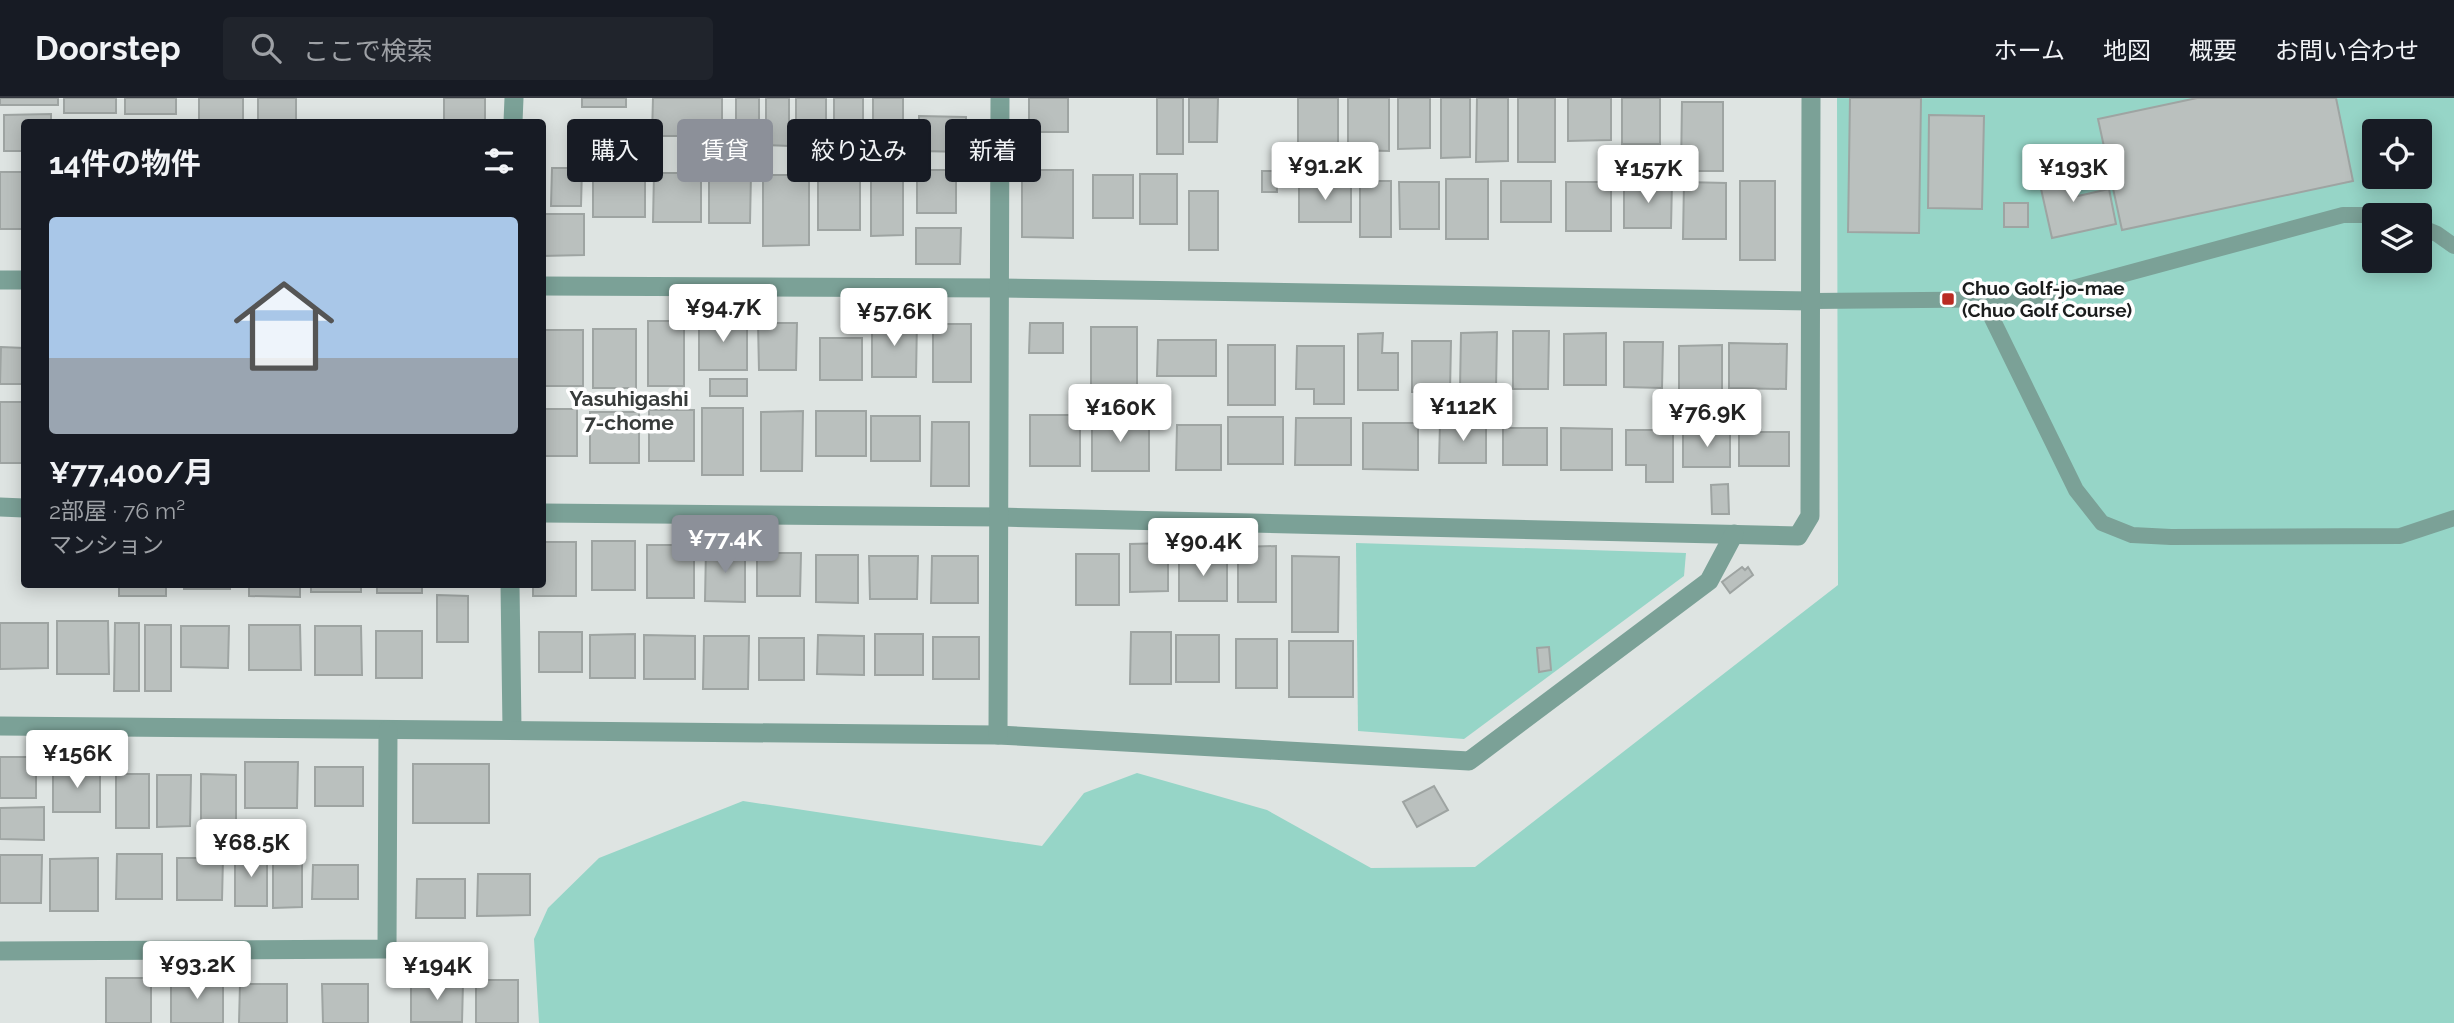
<!DOCTYPE html>
<html lang="ja">
<meta charset="utf-8">
<style>
body{margin:0;font-family:Raleway,"Noto Sans JP",sans-serif;background:#20242c;color:#f1f3f6;height:100vh;display:flex;flex-direction:column;font-size:26px;white-space:nowrap}
*{box-sizing:border-box;margin:0}
p{font-size:23px;color:#9ea1a6}
.icon{flex:none;width:38px;height:38px;fill:none;stroke:currentColor;stroke-width:2;stroke-linecap:round;stroke-linejoin:round}
.map{position:relative;flex:1;overflow:hidden}
.side{position:absolute;left:21px;top:21px;width:525px;height:469px;display:flex;flex-direction:column;background:#171b24;border-radius:7px;box-shadow:0 4px 18px #0003}
.side>*{flex:none}
.banner{position:absolute;left:567px;top:21px;width:665px;height:63px;display:flex;gap:14px}
.fabs{position:absolute;left:2362px;top:21px;display:grid;gap:14px}
.fabs a{display:grid;place-items:center;width:70px;height:70px;border-radius:7px;background:#171b24;box-shadow:0 4px 18px #0003;font-size:35px}
.price{position:absolute;translate:-50% -60px;padding:0 16px;border-radius:7px;background:#fff;color:#222;font-size:23px;line-height:46px;filter:drop-shadow(0 2px 4px #0008)}
.price::after{content:'';position:absolute;left:50%;top:42px;width:21px;height:16px;margin-left:-10px;background:inherit;clip-path:polygon(0 0,100% 0,50% 100%)}
.price.active{background:#8c9099;color:#fff}
ul{padding:0;list-style:none}
li{display:grid;align-content:center;gap:14px;height:371px;padding:0 28px}
li+li{border-top:2px solid #363941}
li span{display:grid;place-items:center;height:217px;border-radius:7px;color:#555}
li>.icon{margin-inline-start:auto}
span .icon{width:126px;height:126px;fill:#fffc;stroke-width:1}
li b{font-size:30px}
h2{display:flex;justify-content:space-between;align-items:center;height:84px;padding:0 28px;font-size:30px}
.tag{padding:0 24px;border-radius:7px;background:#171b24;box-shadow:0 4px 18px #0003;font-size:24px;line-height:63px}
.tag.active{background:#8c9099;color:#fff}
header{display:flex;align-items:center;gap:42px;box-sizing:border-box;height:98px;padding:0 35px;background:#171b24;border-bottom:2px solid #363941}
header strong{font-size:33px}
nav{display:flex;gap:38px;margin-inline-start:auto;font-size:24px}
.search{width:490px;height:63px;background:#20242c;display:flex;align-items:center;gap:18px;box-sizing:border-box;padding:0 24px;border-radius:7px;color:#9ea1a6;font-size:26px}
.map>svg:first-child{display:block}
</style>
<header>
<strong>Doorstep</strong>
<div class="search"><svg class="icon" aria-label="search" viewBox="0 0 24 24"><circle cx="10" cy="10" r="6"/><path d="M15 15l6 6"/></svg>ここで検索</div>
<nav><a>ホーム</a><a>地図</a><a>概要</a><a>お問い合わせ</a></nav>
</header>
<div class="map">
<svg width="2454" height="925" viewBox="0 0 2454 925">
<rect width="100%" height="100%" fill="#dee4e2"/>
<g fill="#96d5c7" fill-rule="evenodd">
<path d="M 1837,0 L 2454,0 L 2454,925 L 539,925 L 534,841 L 548,810 L 599,760 L 743,703 L 1042,748 L 1084,695 L 1137,675 L 1267,712 L 1371,770 L 1475,769 L 1838,487 ZM 2375,33 L 2420,33 L 2420,79 L 2375,79 ZM 2375,117 L 2420,117 L 2420,163 L 2375,163 Z"/>
<polygon points="1356,445 1686,455 1684,478 1464,641 1358,633"/>
</g>
<g fill="#bac0be" stroke="#9ea4a2" stroke-width="2">
<rect x="0" y="0" width="58" height="7"/>
<rect x="64" y="0" width="52" height="15"/>
<rect x="125" y="0" width="51" height="16"/>
<rect x="199" y="0" width="44" height="24"/>
<rect x="258" y="0" width="38" height="24"/>
<rect x="444" y="0" width="41" height="24"/>
<rect x="582" y="0" width="44" height="9"/>
<polygon points="653,0 722,0 722,38 652,38"/>
<rect x="736" y="0" width="23" height="47"/>
<polygon points="766,0 789,0 789,48 766,47"/>
<rect x="796" y="0" width="30" height="48"/>
<polygon points="834,0 863,0 863,49 834,50"/>
<rect x="873" y="0" width="30" height="56"/>
<rect x="1029" y="0" width="39" height="34"/>
<rect x="1157" y="0" width="26" height="56"/>
<polygon points="1189,0 1218,0 1217,44 1189,44"/>
<rect x="1298" y="0" width="40" height="52"/>
<polygon points="1348,0 1389,0 1389,53 1348,52"/>
<polygon points="1398,0 1430,0 1430,50 1398,51"/>
<polygon points="1441,0 1470,0 1470,59 1441,60"/>
<polygon points="1477,0 1508,0 1508,63 1476,64"/>
<rect x="1518" y="0" width="37" height="64"/>
<polygon points="1568,0 1611,0 1611,42 1568,43"/>
<rect x="1622" y="0" width="38" height="46"/>
<polygon points="1850,0 1921,0 1919,135 1848,134"/>
<polygon points="2197,0 2336,0 2353,83 2122,132 2098,21"/>
<polygon points="1682,4 1723,4 1723,73 1681,73"/>
<polygon points="51,16 51,24 24,24 24,53 4,53 4,17"/>
<polygon points="1929,17 1984,18 1982,111 1928,110"/>
<polygon points="919,18 966,19 966,54 919,53"/>
<rect x="130" y="23" width="53" height="1"/>
<polygon points="582,23 635,23 635,63 582,62"/>
<polygon points="2070,65 2078,98 2109,91 2116,126 2052,140 2037,73"/>
<polygon points="552,70 582,70 581,108 551,108"/>
<rect x="917" y="72" width="39" height="43"/>
<polygon points="1022,72 1073,72 1073,140 1022,139"/>
<polygon points="1262,73 1276,73 1277,94 1262,94"/>
<rect x="0" y="74" width="24" height="57"/>
<polygon points="709,74 751,75 750,125 709,125"/>
<polygon points="654,75 701,75 701,124 653,124"/>
<polygon points="871,75 903,75 903,137 871,138"/>
<rect x="1140" y="76" width="37" height="50"/>
<polygon points="763,77 809,77 809,147 763,148"/>
<rect x="1093" y="77" width="40" height="43"/>
<rect x="818" y="78" width="42" height="54"/>
<polygon points="593,79 645,80 645,119 593,119"/>
<rect x="1446" y="81" width="42" height="60"/>
<rect x="1299" y="83" width="52" height="41"/>
<rect x="1360" y="83" width="31" height="56"/>
<rect x="1501" y="83" width="50" height="41"/>
<polygon points="1624,83 1672,84 1671,130 1624,130"/>
<rect x="1740" y="83" width="35" height="79"/>
<polygon points="1399,84 1439,84 1439,131 1400,131"/>
<rect x="1566" y="84" width="45" height="49"/>
<polygon points="1684,84 1726,85 1726,141 1683,141"/>
<rect x="1189" y="93" width="29" height="59"/>
<rect x="2004" y="105" width="24" height="24"/>
<polygon points="542,116 584,116 584,157 542,158"/>
<polygon points="916,130 961,130 960,166 916,166"/>
<rect x="699" y="219" width="48" height="53"/>
<polygon points="872,222 917,222 916,279 872,279"/>
<rect x="648" y="223" width="36" height="65"/>
<polygon points="758,225 797,225 796,272 759,272"/>
<polygon points="1030,225 1063,225 1063,255 1029,255"/>
<rect x="933" y="226" width="38" height="58"/>
<rect x="1091" y="229" width="46" height="60"/>
<rect x="593" y="231" width="43" height="59"/>
<rect x="542" y="232" width="41" height="56"/>
<polygon points="1513,233 1549,233 1548,291 1513,291"/>
<polygon points="1497,234 1496,291 1460,291 1461,235"/>
<polygon points="1383,235 1382,255 1398,255 1398,292 1358,292 1358,236"/>
<polygon points="1606,235 1606,287 1564,287 1564,236"/>
<rect x="820" y="240" width="42" height="42"/>
<polygon points="1158,242 1216,242 1216,278 1157,278"/>
<polygon points="1412,243 1451,243 1450,294 1412,294"/>
<polygon points="1624,244 1663,244 1662,290 1624,289"/>
<polygon points="1729,245 1787,246 1786,291 1729,290"/>
<rect x="1228" y="247" width="47" height="60"/>
<polygon points="1722,247 1722,313 1679,313 1679,248"/>
<polygon points="1297,248 1344,248 1344,306 1314,306 1314,291 1296,291"/>
<polygon points="1,249 24,250 24,286 0,286"/>
<rect x="710" y="281" width="37" height="17"/>
<rect x="0" y="304" width="24" height="61"/>
<rect x="702" y="310" width="41" height="67"/>
<rect x="542" y="311" width="35" height="47"/>
<rect x="649" y="312" width="45" height="51"/>
<polygon points="803,313 802,373 761,373 761,314"/>
<rect x="816" y="313" width="50" height="45"/>
<rect x="590" y="314" width="49" height="51"/>
<rect x="1030" y="317" width="50" height="51"/>
<rect x="871" y="318" width="49" height="45"/>
<rect x="1092" y="319" width="57" height="54"/>
<rect x="1228" y="319" width="55" height="47"/>
<polygon points="1296,320 1351,320 1351,367 1295,367"/>
<polygon points="932,324 969,324 969,388 931,388"/>
<polygon points="1363,325 1418,325 1418,372 1363,371"/>
<polygon points="1440,325 1486,325 1486,365 1439,365"/>
<polygon points="1177,327 1221,327 1221,372 1176,372"/>
<rect x="1503" y="330" width="44" height="37"/>
<polygon points="1561,330 1612,331 1612,372 1561,372"/>
<polygon points="1626,332 1673,332 1673,384 1646,384 1646,367 1626,367"/>
<rect x="1683" y="333" width="47" height="36"/>
<rect x="1739" y="334" width="50" height="34"/>
<polygon points="1728,386 1729,416 1712,416 1711,387"/>
<rect x="592" y="443" width="43" height="49"/>
<polygon points="542,444 576,444 576,498 533,498 533,486 542,486"/>
<polygon points="1168,445 1168,493 1130,494 1130,446"/>
<rect x="647" y="447" width="47" height="53"/>
<polygon points="1276,448 1276,504 1238,504 1238,449"/>
<polygon points="706,450 745,450 745,504 705,503"/>
<polygon points="757,455 801,455 800,498 757,498"/>
<rect x="1076" y="456" width="43" height="51"/>
<polygon points="816,457 858,457 858,505 816,504"/>
<rect x="1179" y="457" width="48" height="46"/>
<polygon points="869,458 918,458 917,501 870,501"/>
<polygon points="932,458 978,458 978,505 931,505"/>
<polygon points="1292,458 1339,459 1338,534 1292,534"/>
<polygon points="1742,469 1745,472 1748,469 1753,477 1730,495 1722,484"/>
<rect x="119" y="486" width="47" height="12"/>
<rect x="184" y="486" width="46" height="5"/>
<polygon points="249,486 300,486 300,499 249,498"/>
<rect x="311" y="486" width="50" height="8"/>
<rect x="377" y="486" width="45" height="9"/>
<polygon points="437,497 468,498 468,544 437,544"/>
<polygon points="57,523 108,523 109,576 57,576"/>
<polygon points="0,525 48,525 48,570 0,571"/>
<polygon points="115,525 139,525 139,593 114,593"/>
<rect x="145" y="527" width="26" height="66"/>
<polygon points="249,527 300,527 301,572 249,572"/>
<polygon points="181,528 229,528 228,570 181,569"/>
<polygon points="315,528 361,528 362,577 315,577"/>
<rect x="376" y="533" width="46" height="47"/>
<rect x="539" y="534" width="43" height="40"/>
<polygon points="1131,534 1171,534 1171,586 1130,586"/>
<polygon points="635,536 635,580 590,580 590,537"/>
<rect x="875" y="536" width="48" height="41"/>
<polygon points="644,537 695,538 695,581 644,581"/>
<polygon points="818,537 864,538 864,577 817,576"/>
<rect x="1176" y="537" width="43" height="47"/>
<polygon points="704,538 749,538 748,591 703,591"/>
<rect x="933" y="539" width="46" height="42"/>
<rect x="759" y="540" width="45" height="42"/>
<rect x="1236" y="541" width="41" height="49"/>
<rect x="1289" y="543" width="64" height="56"/>
<polygon points="1549,549 1551,572 1539,574 1537,550"/>
<rect x="0" y="659" width="36" height="41"/>
<polygon points="245,664 298,664 297,710 245,710"/>
<rect x="413" y="666" width="76" height="59"/>
<rect x="53" y="669" width="47" height="45"/>
<rect x="315" y="669" width="48" height="39"/>
<rect x="116" y="676" width="33" height="54"/>
<polygon points="201,676 236,677 236,728 201,728"/>
<polygon points="157,677 191,677 190,728 157,729"/>
<polygon points="1434,688 1448,712 1417,729 1403,704"/>
<polygon points="44,709 44,742 0,741 0,710"/>
<rect x="235" y="754" width="32" height="54"/>
<polygon points="117,756 162,756 162,801 116,801"/>
<polygon points="273,756 302,756 302,809 273,810"/>
<polygon points="0,757 42,757 41,805 0,805"/>
<polygon points="98,760 98,813 50,813 50,761"/>
<polygon points="177,760 223,760 222,802 177,802"/>
<polygon points="313,767 358,767 358,801 312,801"/>
<polygon points="478,776 530,776 530,817 477,818"/>
<polygon points="417,781 465,781 465,820 416,820"/>
<rect x="106" y="880" width="45" height="45"/>
<rect x="171" y="882" width="52" height="43"/>
<rect x="476" y="882" width="42" height="43"/>
<polygon points="411,884 463,885 462,924 411,924"/>
<polygon points="240,886 287,886 287,925 239,925"/>
<polygon points="322,886 368,886 368,925 323,925"/>
</g>
<g fill="none" stroke-linecap="round" stroke-linejoin="round">
<g stroke="#7ba197" stroke-width="16">
<polyline points="2420,129 2437,136 2454,148"/>
<polyline points="1983,202 2076,392 2102,425 2132,437 2171,439 2400,438 2454,420"/>
<polyline points="1813,203 2032,201 2343,117 2392,117"/>
</g>
<g stroke="#7ba197" stroke-width="19">
<polyline points="513,24 514,0"/>
<polyline points="0,182 24,182"/>
<polyline points="542,188 1000,190 1813,203"/>
<polyline points="0,409 24,410"/>
<polyline points="542,415 1000,419 1798,438 1810,418 1811,0"/>
<polyline points="510,486 512,631"/>
<polyline points="0,628 998,637 1469,663 1709,483 1734,436"/>
<polyline points="998,637 1000,0"/>
<polyline points="0,853 387,851 388,632"/>
</g>
</g>
<rect fill="#ba2b23" stroke="#fff" stroke-width="2.5" x="1941" y="194" width="14" height="14" rx="3.5"/>
<g text-anchor="middle" dominant-baseline="central" stroke-width="7" stroke-linejoin="round" paint-order="stroke">
<g font-size="19" font-weight="bold" fill="#1b1d1d" stroke="#fff" text-anchor="start">
<text x="1962" y="190">Chuo Golf-jo-mae<tspan x="1962" dy="22">(Chuo Golf Course)</tspan></text>
</g>
<g font-size="21" font-weight="bold" fill="#383c3b" stroke="#fff">
<text x="629" y="300">Yasuhigashi<tspan x="629" dy="24">7-chome</tspan></text>
</g>
</g>
</svg>
<div class="fabs">
<a><svg class="icon" aria-label="locate" viewBox="0 0 24 24"><circle cx="12" cy="12" r="6"/><path d="M12 2v4M12 18v4M2 12h4M18 12h4"/></svg></a>
<a><svg class="icon" aria-label="layers" viewBox="0 0 24 24"><path d="M12 4l9 5-9 5-9-5zM3 14l9 5 9-5"/></svg></a>
</div>
<b class="price" style="left:1325px;top:104px">¥91.2K</b>
<b class="price" style="left:2073px;top:106px">¥193K</b>
<b class="price" style="left:1648px;top:107px">¥157K</b>
<b class="price" style="left:723px;top:246px">¥94.7K</b>
<b class="price" style="left:894px;top:250px">¥57.6K</b>
<b class="price" style="left:1463px;top:345px">¥112K</b>
<b class="price" style="left:1120px;top:346px">¥160K</b>
<b class="price" style="left:1707px;top:351px">¥76.9K</b>
<b class="price active" style="left:725px;top:477px">¥77.4K</b>
<b class="price" style="left:1203px;top:480px">¥90.4K</b>
<b class="price" style="left:77px;top:692px">¥156K</b>
<b class="price" style="left:251px;top:781px">¥68.5K</b>
<b class="price" style="left:197px;top:903px">¥93.2K</b>
<b class="price" style="left:437px;top:904px">¥194K</b>
<div class="banner">
<a class="tag">購入</a>
<a class="tag active">賃貸</a>
<a class="tag">絞り込み</a>
<a class="tag">新着</a>
</div>
<section class="side">
<h2>14件の物件<svg class="icon" aria-label="filters" viewBox="0 0 24 24"><path d="M4 7h16M4 17h16"/><circle cx="9" cy="7" r="2"/><circle cx="15" cy="17" r="2"/></svg></h2>
<ul>
<li><span style="background:linear-gradient(#a9c7e8 65%,#9aa5b1 0)"><svg class="icon" aria-label="home" viewBox="0 0 24 24"><path d="M3 11l9-7 9 7M6 9v11h12V9"/></svg></span><div><b>¥77,400/月</b><p>2部屋 · 76 m²</p><p>マンション</p></div></li>
</ul>
</section>
</div>
